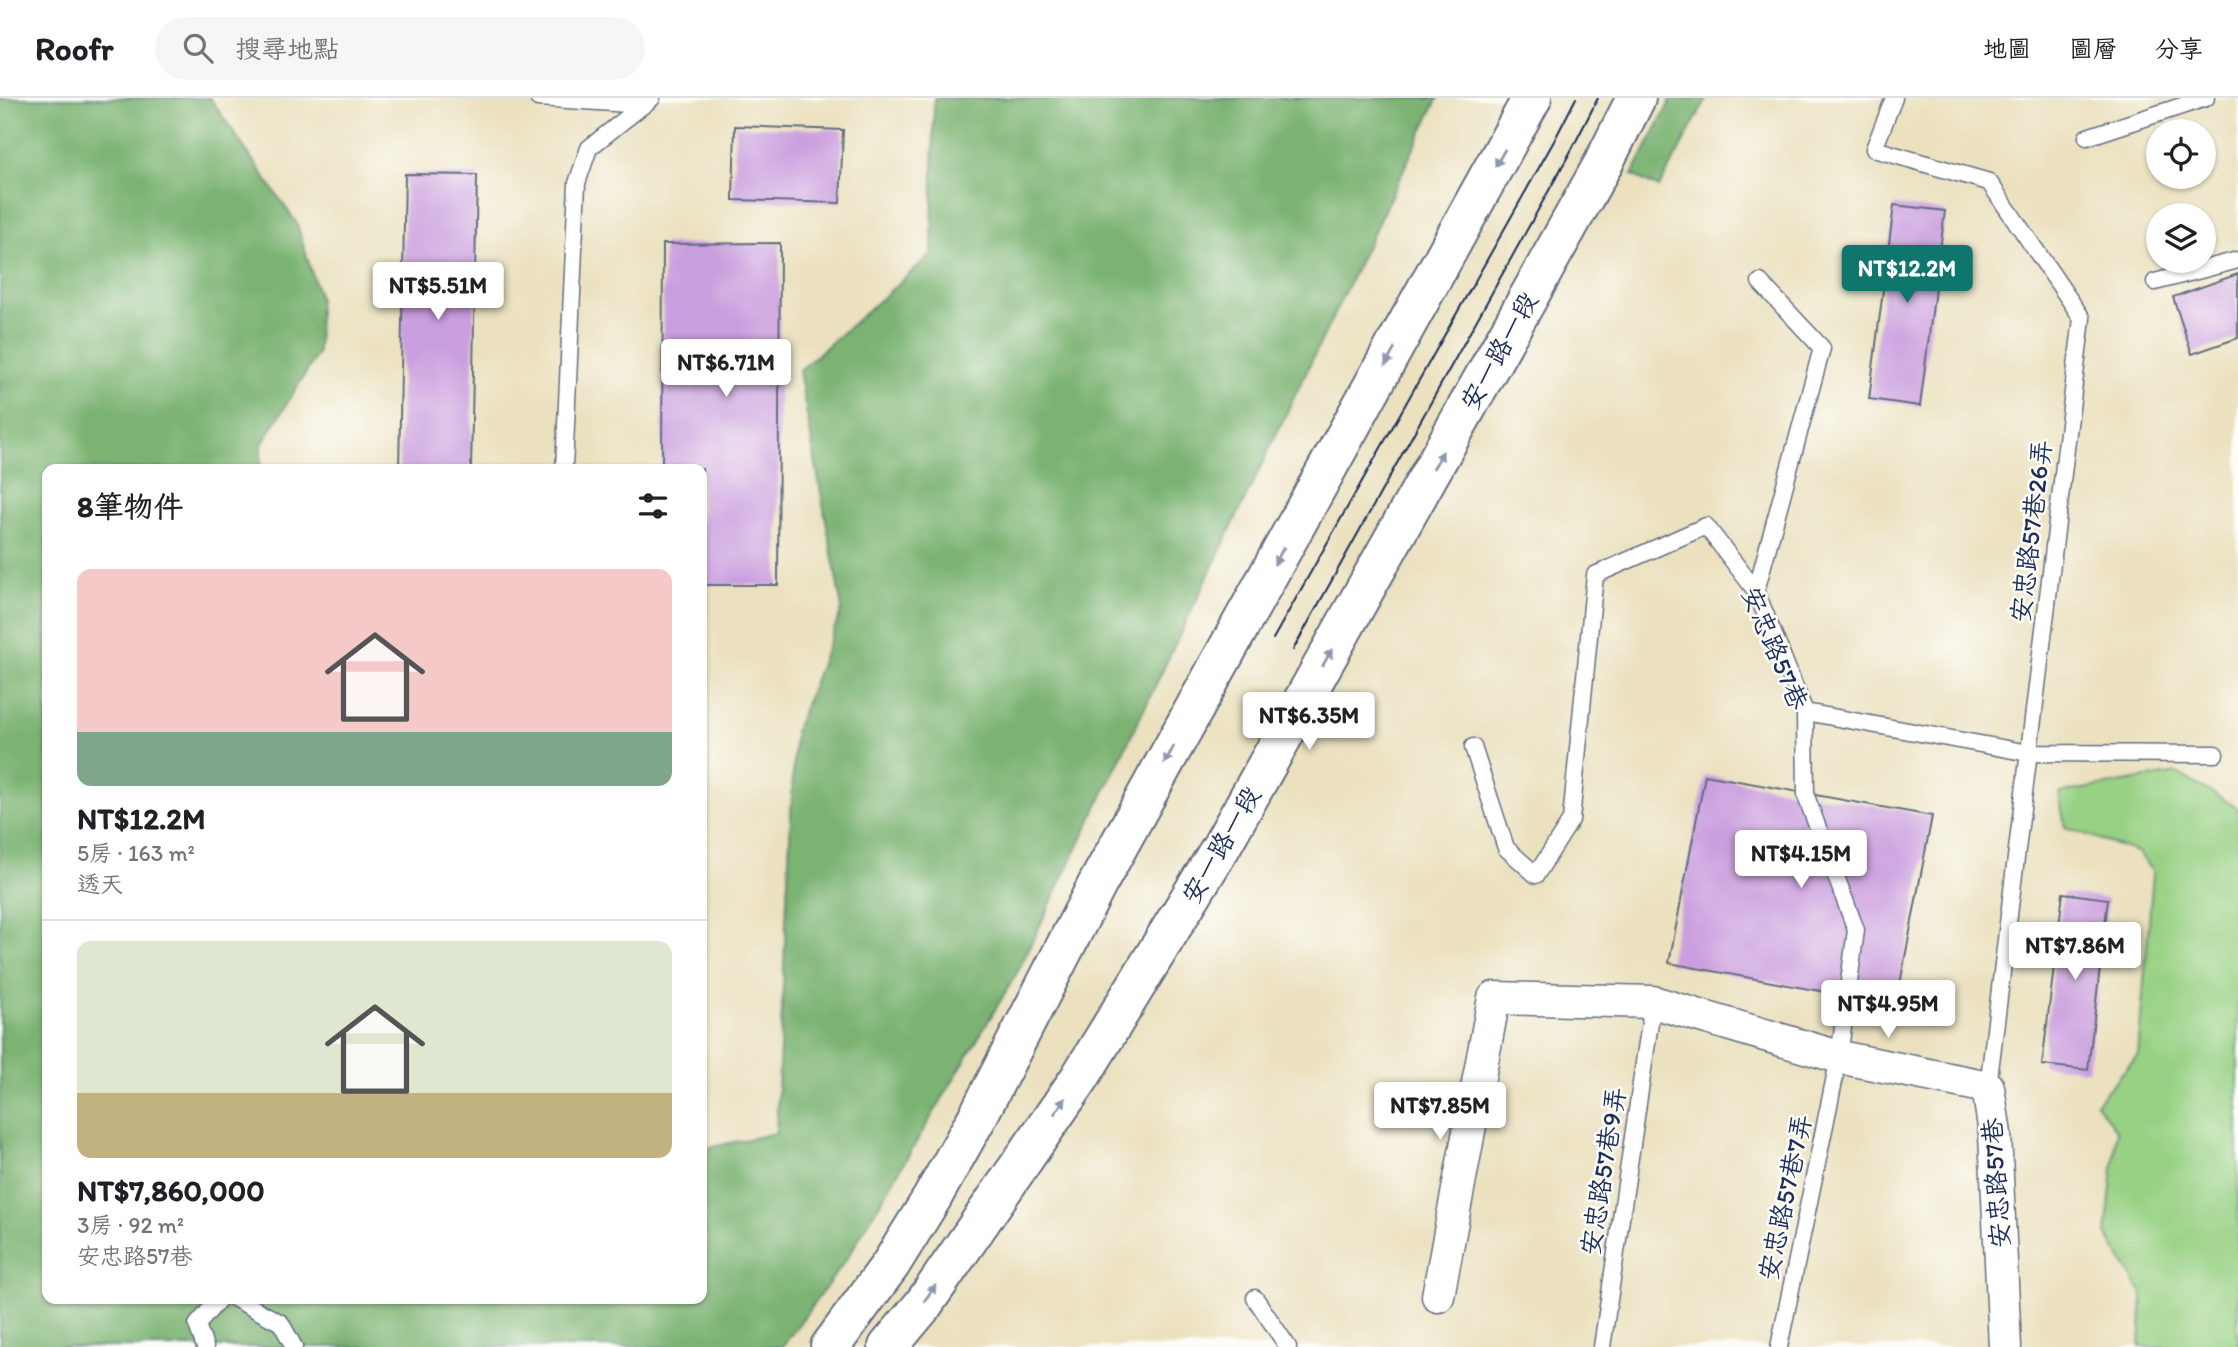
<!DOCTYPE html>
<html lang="zh-TW">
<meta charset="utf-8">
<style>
body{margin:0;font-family:Itim,"LXGW WenKai TC",sans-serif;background:#f6f6f6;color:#202124;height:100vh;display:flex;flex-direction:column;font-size:26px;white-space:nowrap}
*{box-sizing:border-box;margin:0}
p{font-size:23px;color:#757577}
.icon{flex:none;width:38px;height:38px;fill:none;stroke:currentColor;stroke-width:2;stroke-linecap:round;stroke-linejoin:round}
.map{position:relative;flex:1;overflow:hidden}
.panel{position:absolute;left:42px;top:366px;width:665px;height:840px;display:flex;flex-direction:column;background:#fff;border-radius:14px;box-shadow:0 2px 5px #0004}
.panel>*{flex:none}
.controls{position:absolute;left:2146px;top:21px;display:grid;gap:14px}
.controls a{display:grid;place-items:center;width:70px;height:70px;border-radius:50%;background:#fff;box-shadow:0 2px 5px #0004;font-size:35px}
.price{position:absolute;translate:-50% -60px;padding:0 16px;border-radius:7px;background:#fff;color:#222;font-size:23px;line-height:46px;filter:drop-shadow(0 2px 4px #0008)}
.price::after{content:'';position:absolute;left:50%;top:42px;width:21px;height:16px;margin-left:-10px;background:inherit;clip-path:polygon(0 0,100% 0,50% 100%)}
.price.on{background:#0f766e;color:#fff}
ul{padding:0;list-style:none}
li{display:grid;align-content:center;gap:14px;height:371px;padding:0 35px}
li+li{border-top:2px solid #e0e0e0}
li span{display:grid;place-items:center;height:217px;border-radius:14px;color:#555}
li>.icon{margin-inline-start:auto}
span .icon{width:126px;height:126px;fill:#fffc;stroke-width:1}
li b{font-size:30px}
h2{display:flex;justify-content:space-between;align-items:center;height:84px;padding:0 35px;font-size:30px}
header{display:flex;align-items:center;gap:42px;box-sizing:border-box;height:98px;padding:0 35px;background:#fff;border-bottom:2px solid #e0e0e0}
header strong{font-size:33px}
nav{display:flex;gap:38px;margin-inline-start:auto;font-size:24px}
.search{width:490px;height:63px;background:#f6f6f6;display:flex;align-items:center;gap:18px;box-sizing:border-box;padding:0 24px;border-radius:38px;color:#757577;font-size:26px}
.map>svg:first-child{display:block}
</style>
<header>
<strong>Roofr</strong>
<div class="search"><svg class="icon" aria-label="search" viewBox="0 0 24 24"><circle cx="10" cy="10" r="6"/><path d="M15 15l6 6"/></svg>搜尋地點</div>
<nav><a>地圖</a><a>圖層</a><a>分享</a></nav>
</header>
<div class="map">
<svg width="2238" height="1249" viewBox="0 0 2238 1249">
<rect width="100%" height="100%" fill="#fdfcf7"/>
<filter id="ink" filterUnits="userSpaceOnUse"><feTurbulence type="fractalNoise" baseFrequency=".0143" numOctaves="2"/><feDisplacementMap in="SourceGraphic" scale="14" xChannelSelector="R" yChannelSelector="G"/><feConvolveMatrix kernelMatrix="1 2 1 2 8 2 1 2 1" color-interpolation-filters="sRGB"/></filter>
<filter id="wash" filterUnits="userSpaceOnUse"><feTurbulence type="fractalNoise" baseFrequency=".00686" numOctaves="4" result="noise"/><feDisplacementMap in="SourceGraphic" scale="28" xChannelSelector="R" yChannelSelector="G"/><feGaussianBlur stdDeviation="1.57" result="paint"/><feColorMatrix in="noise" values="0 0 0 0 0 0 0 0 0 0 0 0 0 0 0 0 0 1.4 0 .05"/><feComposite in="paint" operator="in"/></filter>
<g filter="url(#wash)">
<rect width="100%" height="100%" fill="#ebe1bf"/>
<polygon fill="#98d184" stroke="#5a8071" stroke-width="2" points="2177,675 2238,710 2238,1249 2140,1249 2143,1197 2106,1136 2117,1033 2096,1005 2138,957 2153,775 2139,755 2065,729 2059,695"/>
<g fill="#7ab372" stroke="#4a7168" stroke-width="2">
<polygon points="0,0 210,0 297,126 319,199 318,255 261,348 261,371 47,371 47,1200 702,1200 702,1051 776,1035 795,633 842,511 799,273 932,156 934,0 1438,0 1018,873 848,1159 782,1249 0,1249"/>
<polygon points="1672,0 1707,0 1659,90 1632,77"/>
</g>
<g id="blocks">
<g fill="#ca9fdf">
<polygon points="735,28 843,32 840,105 733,102"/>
<polygon points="405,76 477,77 471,371 399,371"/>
<polygon points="1894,107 1945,113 1920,308 1869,301"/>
<polygon points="780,145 778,487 702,487 702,371 662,371 663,146"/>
<polygon points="2238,176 2238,240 2192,256 2173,199"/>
<polygon points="1705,677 1932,718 1896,907 1669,865"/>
<polygon points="2063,795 2108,801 2088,972 2042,967"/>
</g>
</g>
</g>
<g filter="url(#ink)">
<use href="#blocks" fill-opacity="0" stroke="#646d80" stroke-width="2"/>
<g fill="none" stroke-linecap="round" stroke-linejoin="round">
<defs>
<g id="lane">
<polyline points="538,0 644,7"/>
<polyline points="1894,0 1874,51 1989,84 2082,220 1988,989"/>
<polyline points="2087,39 2206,0"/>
<polyline points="2155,184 2238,162"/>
<polyline points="564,371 577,85 589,50 652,0"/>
<polyline points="1756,493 1822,250 1760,184"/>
<polyline points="1805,614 2029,655 2215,656"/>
<polyline points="1473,649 1506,750 1536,777 1571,722 1595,477 1706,428 1756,493 1805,614 1806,698 1856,832 1839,959 1779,1249"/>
<polyline points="234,1200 281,1225 294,1249"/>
<polyline points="1255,1200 1288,1249"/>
<polyline points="205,1249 197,1227 220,1200"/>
<polyline points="1602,1249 1653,904"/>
</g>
<polyline id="street" points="1438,1198 1494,900 1653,904 1839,959 1988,989 1995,1036 2005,1249"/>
<g id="secondary">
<polyline points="830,1249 891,1166 932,1100 978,1018 1098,785 1532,0"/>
<polyline points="888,1249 923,1207 1079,981 1221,749 1603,66 1636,0"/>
</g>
</defs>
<use href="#lane" stroke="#646d80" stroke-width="19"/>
<use href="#street" stroke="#646d80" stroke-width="35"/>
<use href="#secondary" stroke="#646d80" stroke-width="42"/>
<use href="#lane" stroke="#fff" stroke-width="16"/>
<use href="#street" stroke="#fff" stroke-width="32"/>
<use href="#secondary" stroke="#fff" stroke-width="38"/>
<g stroke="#1b2f5e" stroke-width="2">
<polyline points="1273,541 1554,43 1576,0"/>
<polyline points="1293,552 1572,51 1598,0"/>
</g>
</g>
<defs><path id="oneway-solid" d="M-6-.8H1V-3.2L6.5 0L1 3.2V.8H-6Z" transform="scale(1.75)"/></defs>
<g fill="#8d97ae">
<use href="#oneway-solid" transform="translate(1500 60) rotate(119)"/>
<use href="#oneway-solid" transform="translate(1390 259) rotate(119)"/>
<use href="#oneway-solid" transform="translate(1438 362) rotate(-61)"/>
<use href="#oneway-solid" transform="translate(1279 458) rotate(119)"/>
<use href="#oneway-solid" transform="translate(1327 560) rotate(-61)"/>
<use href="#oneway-solid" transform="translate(1169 657) rotate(119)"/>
<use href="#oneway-solid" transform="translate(1060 1008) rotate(-55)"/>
<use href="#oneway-solid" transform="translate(930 1195) rotate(-55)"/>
</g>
</g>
<g text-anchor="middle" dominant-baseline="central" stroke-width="5" stroke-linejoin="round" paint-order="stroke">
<g font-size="26" fill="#1b2f5e" stroke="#fdfcf7">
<text transform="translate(1499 253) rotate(-61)">安一路一段</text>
<text transform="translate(2031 433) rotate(-83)">安忠路57巷26弄</text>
<text transform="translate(1775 550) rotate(67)">安忠路57巷</text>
<text transform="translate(1221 747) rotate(-60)">安一路一段</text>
<text transform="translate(1603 1073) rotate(-81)">安忠路57巷9弄</text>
<text transform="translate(1996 1085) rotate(-94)">安忠路57巷</text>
<text transform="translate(1785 1099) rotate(-78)">安忠路57巷7弄</text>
</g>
</g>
</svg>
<div class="controls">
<a><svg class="icon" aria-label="locate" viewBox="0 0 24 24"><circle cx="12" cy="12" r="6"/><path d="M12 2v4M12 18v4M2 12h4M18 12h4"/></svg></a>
<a><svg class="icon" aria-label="layers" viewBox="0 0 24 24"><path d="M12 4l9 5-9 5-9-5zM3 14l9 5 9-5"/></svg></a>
</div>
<b class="price on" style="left:1907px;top:207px">NT$12.2M</b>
<b class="price" style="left:438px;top:224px">NT$5.51M</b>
<b class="price" style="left:726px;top:301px">NT$6.71M</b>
<b class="price" style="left:1309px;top:654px">NT$6.35M</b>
<b class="price" style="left:1801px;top:792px">NT$4.15M</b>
<b class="price" style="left:2075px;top:884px">NT$7.86M</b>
<b class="price" style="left:1888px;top:942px">NT$4.95M</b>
<b class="price" style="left:1440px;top:1044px">NT$7.85M</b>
<section class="panel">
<h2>8筆物件<svg class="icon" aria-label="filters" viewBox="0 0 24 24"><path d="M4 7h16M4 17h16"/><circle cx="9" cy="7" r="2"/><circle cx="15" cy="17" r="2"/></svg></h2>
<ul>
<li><span style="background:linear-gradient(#f6c9c9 75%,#7fa58c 0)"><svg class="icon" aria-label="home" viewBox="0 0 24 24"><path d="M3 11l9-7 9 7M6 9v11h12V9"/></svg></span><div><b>NT$12.2M</b><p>5房 · 163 m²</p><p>透天</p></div></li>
<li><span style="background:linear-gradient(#dfe7d0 70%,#c2b280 0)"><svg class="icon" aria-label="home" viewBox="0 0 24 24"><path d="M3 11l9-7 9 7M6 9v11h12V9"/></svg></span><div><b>NT$7,860,000</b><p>3房 · 92 m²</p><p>安忠路57巷</p></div></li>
</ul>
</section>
</div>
